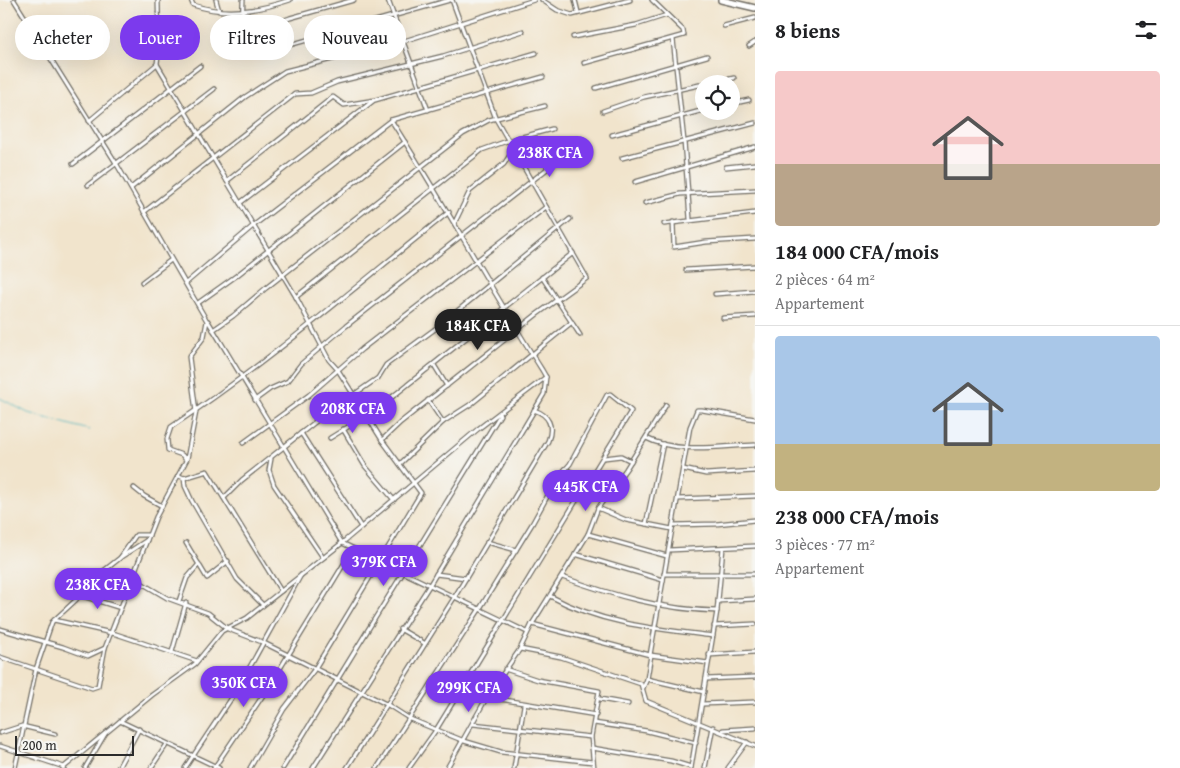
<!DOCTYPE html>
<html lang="fr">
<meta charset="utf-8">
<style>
body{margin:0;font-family:"Gentium Book Plus",serif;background:#f2f2f2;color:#202124;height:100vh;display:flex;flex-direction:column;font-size:19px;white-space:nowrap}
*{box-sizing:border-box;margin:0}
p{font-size:16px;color:#757577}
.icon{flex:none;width:28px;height:28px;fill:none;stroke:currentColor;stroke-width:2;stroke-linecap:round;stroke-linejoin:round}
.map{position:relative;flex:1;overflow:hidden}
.drawer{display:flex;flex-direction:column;background:#fff;width:425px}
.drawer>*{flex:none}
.banner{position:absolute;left:15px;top:15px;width:475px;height:45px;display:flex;gap:10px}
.buttons{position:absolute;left:695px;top:75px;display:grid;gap:10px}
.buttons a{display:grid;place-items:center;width:45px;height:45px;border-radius:50%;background:#fff;box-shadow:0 5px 20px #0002;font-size:25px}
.scale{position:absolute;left:15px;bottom:12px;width:119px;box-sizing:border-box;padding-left:5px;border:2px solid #2b2b2b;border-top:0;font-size:14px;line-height:18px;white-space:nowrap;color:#2b2b2b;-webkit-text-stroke:4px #f6f6f2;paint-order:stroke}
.price{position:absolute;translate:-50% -42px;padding:0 11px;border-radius:18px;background:#7c3aed;color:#fff;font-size:16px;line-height:32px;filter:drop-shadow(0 1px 2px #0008)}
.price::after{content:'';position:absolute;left:50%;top:30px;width:15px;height:11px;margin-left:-8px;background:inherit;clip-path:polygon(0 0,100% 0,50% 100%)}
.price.on{background:#222;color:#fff}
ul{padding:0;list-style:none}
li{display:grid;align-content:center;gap:10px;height:265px;padding:0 20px}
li+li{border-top:1px solid #e0e0e0}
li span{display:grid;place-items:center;height:155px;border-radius:5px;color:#555}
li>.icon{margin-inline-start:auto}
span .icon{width:90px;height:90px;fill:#fffc;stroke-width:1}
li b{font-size:21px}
h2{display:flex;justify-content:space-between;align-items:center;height:60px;padding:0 20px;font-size:21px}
.pill{padding:0 18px;border-radius:22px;background:#fff;box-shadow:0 5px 20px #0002;font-size:18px;line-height:45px}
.pill.on{background:#7c3aed;color:#fff}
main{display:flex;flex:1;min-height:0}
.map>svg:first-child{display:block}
</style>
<main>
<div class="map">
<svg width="755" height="768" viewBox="0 0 755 768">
<rect width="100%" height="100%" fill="#f6f6f2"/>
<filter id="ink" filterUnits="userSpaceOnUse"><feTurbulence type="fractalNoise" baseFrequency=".02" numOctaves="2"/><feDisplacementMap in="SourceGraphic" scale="10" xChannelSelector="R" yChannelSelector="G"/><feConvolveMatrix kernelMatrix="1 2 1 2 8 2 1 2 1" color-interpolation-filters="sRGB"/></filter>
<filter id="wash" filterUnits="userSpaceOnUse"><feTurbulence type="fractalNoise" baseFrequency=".0096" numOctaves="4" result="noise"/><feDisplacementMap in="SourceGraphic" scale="20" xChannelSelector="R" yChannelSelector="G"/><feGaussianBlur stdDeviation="1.12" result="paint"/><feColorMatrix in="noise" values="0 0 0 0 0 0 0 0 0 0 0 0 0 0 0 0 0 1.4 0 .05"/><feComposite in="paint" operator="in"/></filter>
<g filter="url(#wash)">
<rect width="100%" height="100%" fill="#f1e4cc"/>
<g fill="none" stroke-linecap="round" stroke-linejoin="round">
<polyline stroke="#3fb0b9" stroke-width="1" points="0,398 28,413 89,430"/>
</g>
</g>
<g filter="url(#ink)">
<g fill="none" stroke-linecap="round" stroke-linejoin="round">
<defs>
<g id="street">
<polyline points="158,0 159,47 157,64 296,297 329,360 338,370 382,440 421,493 314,670 284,709 250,768"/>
<path d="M 191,0 L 193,5 C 226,16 257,11 290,0"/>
<polyline points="216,0 219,11"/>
<polyline points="388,0 428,110"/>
<polyline points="542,0 557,10 572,15 630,0"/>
<polyline points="575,0 578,12"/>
<polyline points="724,26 755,18"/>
<polyline points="242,28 243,0"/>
<polyline points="249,33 290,18 354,0"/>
<polyline points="573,37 636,25 667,15"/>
<polyline points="673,39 684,141 690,219"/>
<polyline points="749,46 755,42"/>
<polyline points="275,49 450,0"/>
<polyline points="584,63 684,35 683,30 652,0"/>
<polyline points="705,84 734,78"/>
<polyline points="596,88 707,56"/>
<polyline points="731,104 749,100"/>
<polyline points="603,111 644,97 704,84"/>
<polyline points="89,121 157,64"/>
<polyline points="612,135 704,110"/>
<polyline points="622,158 755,123"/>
<polyline points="73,164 200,66"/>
<polyline points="726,167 755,164"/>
<polyline points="227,181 333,97 344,105 375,100 536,53"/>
<polyline points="635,182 755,147"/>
<polyline points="88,185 214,89"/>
<polyline points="131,188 245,97 285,71 404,41 534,0"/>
<polyline points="240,203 373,101"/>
<polyline points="645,203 680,194 755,190"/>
<polyline points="144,212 295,94 311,93 337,82 443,56 523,31"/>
<polyline points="455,222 470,191 504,164 512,152"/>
<polyline points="673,222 674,247 706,242 755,239"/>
<polyline points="664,224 755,213"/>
<polyline points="686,270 755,266"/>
<polyline points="542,277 580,335"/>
<polyline points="142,282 171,260"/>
<polyline points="186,283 253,226 391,120 543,77"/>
<polyline points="715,294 755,291"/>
<polyline points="296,297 482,150 507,141 552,129"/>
<polyline points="198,303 236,276 405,142"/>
<polyline points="723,318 755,316"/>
<polyline points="208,321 342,543 478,429 546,377"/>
<polyline points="213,330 233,316 266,288 463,134 489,120 545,106"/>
<polyline points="434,365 447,386"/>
<polyline points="255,400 270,389 288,381 301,364 346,326 547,169 548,157 554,154"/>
<polyline points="428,400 443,422"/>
<polyline points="343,429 365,466 394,500"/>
<polyline points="301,433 361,527"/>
<polyline points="330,438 377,409 573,253"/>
<path d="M 646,438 C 677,454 721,446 755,445"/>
<polyline points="382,440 401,422 536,315 587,278 496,119 452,0"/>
<polyline points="243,443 309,395 362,349 546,207"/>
<polyline points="604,458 621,456 631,461"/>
<polyline points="271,459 269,470 274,485 322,556"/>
<path d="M 186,460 L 182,455 L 168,450 L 167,439 L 171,427 C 268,363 357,285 449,212"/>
<polyline points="400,464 443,422 471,404 572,322"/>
<polyline points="565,469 590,480"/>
<polyline points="683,469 706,474 755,471"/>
<polyline points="179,476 184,478 207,471 281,591"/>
<polyline points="184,478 185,486 192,501 237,579 263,605"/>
<polyline points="134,488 144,496 162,506"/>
<polyline points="224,498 242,480 324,415 378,378 386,365 439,326 570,219"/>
<polyline points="678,499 755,496"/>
<polyline points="598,508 626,520 672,529"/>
<polyline points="646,524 663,444"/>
<polyline points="673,525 716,524 755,520"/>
<polyline points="588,534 667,556"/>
<polyline points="487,542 516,550"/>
<polyline points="186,543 207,578 228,561"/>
<polyline points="669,550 755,546"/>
<polyline points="575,554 663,580"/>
<polyline points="121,557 147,540"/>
<polyline points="436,574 466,578"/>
<polyline points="664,574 755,574"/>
<path d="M 562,577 C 612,595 663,610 717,611"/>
<polyline points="133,578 167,598 208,613 228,629 262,642 388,705 410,719 464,741 501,752 593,762"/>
<polyline points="79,595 121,608"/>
<path d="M 550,596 C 601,624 656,629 713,636"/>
<polyline points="179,601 187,578 199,564"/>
<polyline points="718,601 755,599"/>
<polyline points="54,620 116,634 197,661"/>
<polyline points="532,624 650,655 708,663"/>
<polyline points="714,626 755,624"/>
<polyline points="0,629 63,647 82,654 88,656 105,648"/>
<polyline points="400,629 424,643"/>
<polyline points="520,649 561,657 641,684 646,701 755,746"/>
<polyline points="172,652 186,603"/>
<polyline points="650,655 690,427 697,410 702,410 755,419"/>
<polyline points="709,655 755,652"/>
<polyline points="0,657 92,688 98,686 105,648 156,517 187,459 196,412 189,357 204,337 207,321 116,163 14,0"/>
<polyline points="505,669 538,680 599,691 591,737 594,768"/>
<polyline points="647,679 704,692"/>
<polyline points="706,679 755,677"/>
<polyline points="643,688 647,679 651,655"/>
<polyline points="487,697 596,715"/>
<polyline points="600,699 628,704"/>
<polyline points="702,704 755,702"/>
<polyline points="120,721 219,768"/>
<polyline points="594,723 647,731 696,743"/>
<polyline points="473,724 591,737"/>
<polyline points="723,730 755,728"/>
<polyline points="0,733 22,726 55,734"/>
<polyline points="0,746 64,767"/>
<polyline points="592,748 671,761 691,767"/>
<polyline points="15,768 36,669 52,622 76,600 86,585 120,558 136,535 149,535"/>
<polyline points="63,768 152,695 195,664 222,631 247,618 342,543 527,632"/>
<polyline points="85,768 105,734"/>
<polyline points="118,768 139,729"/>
<polyline points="151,768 167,744"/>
<polyline points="185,768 237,690 301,575"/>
<polyline points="214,768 270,685 353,549"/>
<polyline points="283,768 500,415"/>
<path d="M 313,768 L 429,586 L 544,394 L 546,377 L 542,370 C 490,288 444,202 391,120"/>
<path d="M 347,768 L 454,598 L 548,441 C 554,426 549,415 534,410"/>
<polyline points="377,768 479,610 532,524 558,477 570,464 607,395 610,394 631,411 436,730 409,768"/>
<polyline points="447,768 487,697 520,649 532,624 588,534 598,508 626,469 666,405"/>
<polyline points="514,768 524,705"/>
<polyline points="691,768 717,611 723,548"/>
<polyline points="705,768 713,727"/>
<polyline points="728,768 747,742"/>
</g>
<polyline id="secondary" points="721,0 755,8"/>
</defs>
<use href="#street" stroke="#706c63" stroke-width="5.5"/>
<use href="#secondary" stroke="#706c63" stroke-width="8"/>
<use href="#street" stroke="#fff" stroke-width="3"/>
<use href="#secondary" stroke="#fff" stroke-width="5"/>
</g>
</g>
</svg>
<div class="buttons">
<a><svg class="icon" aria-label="locate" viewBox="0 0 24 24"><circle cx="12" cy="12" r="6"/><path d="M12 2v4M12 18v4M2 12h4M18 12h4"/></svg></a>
</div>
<div class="scale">200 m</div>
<b class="price" style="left:550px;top:178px">238K CFA</b>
<b class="price on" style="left:478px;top:351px">184K CFA</b>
<b class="price" style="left:353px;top:434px">208K CFA</b>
<b class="price" style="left:586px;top:512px">445K CFA</b>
<b class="price" style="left:384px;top:587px">379K CFA</b>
<b class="price" style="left:98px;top:610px">238K CFA</b>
<b class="price" style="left:244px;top:708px">350K CFA</b>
<b class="price" style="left:469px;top:713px">299K CFA</b>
<div class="banner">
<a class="pill">Acheter</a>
<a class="pill on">Louer</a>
<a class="pill">Filtres</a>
<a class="pill">Nouveau</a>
</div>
</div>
<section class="drawer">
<h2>8 biens<svg class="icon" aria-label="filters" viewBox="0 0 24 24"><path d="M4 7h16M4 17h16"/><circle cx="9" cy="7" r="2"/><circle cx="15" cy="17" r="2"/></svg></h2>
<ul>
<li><span style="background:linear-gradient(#f6c9c9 60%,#b9a48a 0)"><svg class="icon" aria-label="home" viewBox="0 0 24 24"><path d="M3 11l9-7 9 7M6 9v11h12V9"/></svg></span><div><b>184 000 CFA/mois</b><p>2 pièces · 64 m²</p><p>Appartement</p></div></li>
<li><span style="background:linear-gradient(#a9c7e8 70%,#c2b280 0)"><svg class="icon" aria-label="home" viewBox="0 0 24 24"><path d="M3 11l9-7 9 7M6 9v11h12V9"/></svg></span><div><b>238 000 CFA/mois</b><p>3 pièces · 77 m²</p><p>Appartement</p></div></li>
</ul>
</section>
</main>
